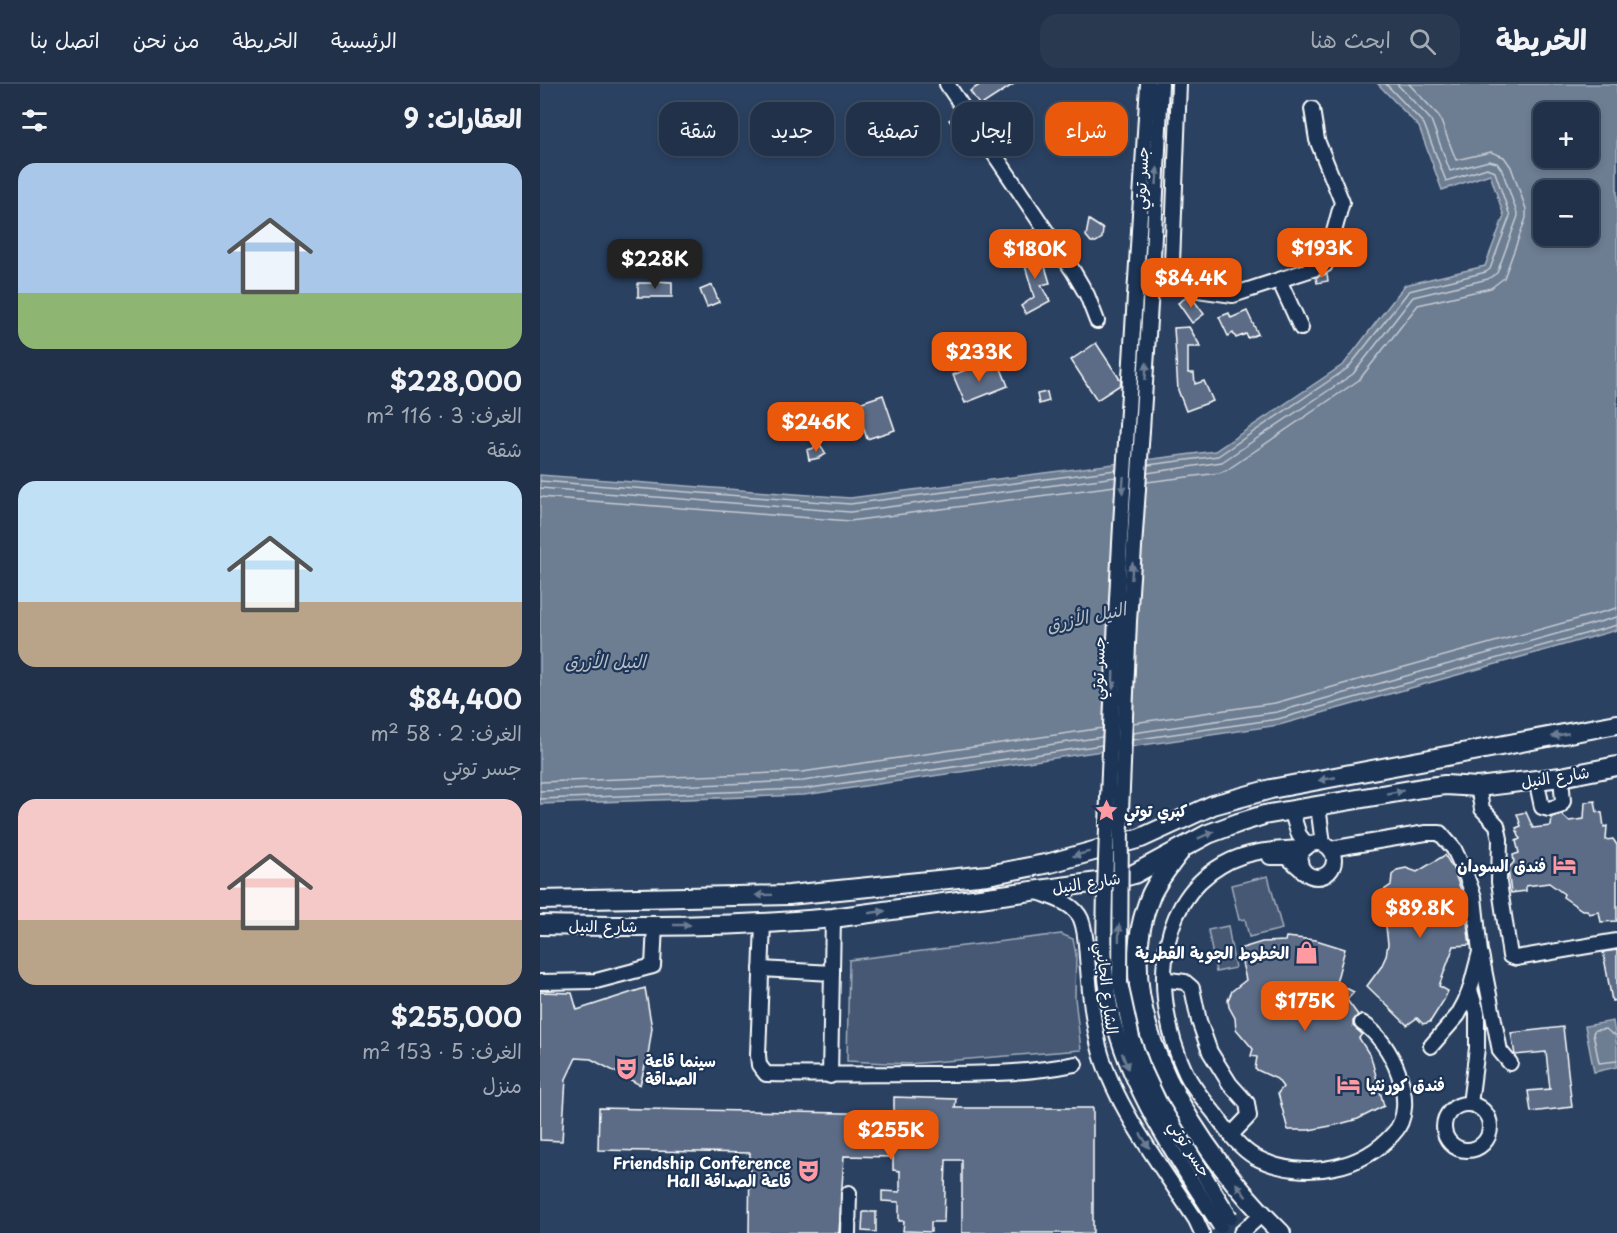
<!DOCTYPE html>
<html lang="ar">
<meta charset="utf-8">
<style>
body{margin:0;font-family:"Playpen Sans","Playpen Sans Arabic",sans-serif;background:#283950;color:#f1f3f6;direction:rtl;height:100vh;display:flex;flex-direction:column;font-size:22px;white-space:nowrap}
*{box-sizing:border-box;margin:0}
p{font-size:20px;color:#a2a9b4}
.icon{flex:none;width:33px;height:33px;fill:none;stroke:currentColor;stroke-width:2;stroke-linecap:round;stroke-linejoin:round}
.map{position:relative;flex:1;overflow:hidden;direction:ltr}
.sheet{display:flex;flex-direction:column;background:#203149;width:540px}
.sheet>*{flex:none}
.hud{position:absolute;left:18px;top:18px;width:570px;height:54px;direction:rtl;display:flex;gap:12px}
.controls{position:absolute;left:993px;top:18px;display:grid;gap:12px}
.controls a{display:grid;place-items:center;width:66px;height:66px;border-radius:12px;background:#203149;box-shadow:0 3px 9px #0003,0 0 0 2px #3d4c61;font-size:30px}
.price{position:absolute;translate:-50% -51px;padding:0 14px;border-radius:12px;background:#ea580c;color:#fff;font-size:20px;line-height:39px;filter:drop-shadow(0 2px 3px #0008)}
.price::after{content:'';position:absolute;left:50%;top:36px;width:18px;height:14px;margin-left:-9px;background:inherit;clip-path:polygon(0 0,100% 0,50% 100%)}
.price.selected{background:#222;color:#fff}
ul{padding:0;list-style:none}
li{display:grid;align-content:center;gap:12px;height:318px;padding:0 18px}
li span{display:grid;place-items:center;height:186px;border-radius:18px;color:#555}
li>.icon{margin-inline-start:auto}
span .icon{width:108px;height:108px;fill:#fffc;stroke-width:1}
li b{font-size:26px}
h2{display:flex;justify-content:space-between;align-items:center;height:72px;padding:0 18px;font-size:26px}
.chip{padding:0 21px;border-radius:18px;background:#203149;box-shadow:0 3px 9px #0003,0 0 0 2px #3d4c61;font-size:21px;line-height:54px}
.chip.selected{background:#ea580c;color:#fff}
header{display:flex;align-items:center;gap:36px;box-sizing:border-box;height:84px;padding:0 30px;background:#203149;border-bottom:2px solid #3d4c61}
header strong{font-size:28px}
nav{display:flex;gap:33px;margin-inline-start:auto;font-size:21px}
.search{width:420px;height:54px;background:#283950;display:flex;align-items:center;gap:15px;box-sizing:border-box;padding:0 21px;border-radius:18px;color:#a2a9b4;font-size:22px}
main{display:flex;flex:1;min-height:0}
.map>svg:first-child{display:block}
</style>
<header>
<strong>الخريطة</strong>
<div class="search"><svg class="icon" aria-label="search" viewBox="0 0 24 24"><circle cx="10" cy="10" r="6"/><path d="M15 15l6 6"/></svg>ابحث هنا</div>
<nav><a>الرئيسية</a><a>الخريطة</a><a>من نحن</a><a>اتصل بنا</a></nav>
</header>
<main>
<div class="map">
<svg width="1077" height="1149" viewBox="0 0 1077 1149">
<rect width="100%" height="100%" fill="#2a4161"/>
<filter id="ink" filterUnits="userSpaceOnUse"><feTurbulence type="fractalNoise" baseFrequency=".0167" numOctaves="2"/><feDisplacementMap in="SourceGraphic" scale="12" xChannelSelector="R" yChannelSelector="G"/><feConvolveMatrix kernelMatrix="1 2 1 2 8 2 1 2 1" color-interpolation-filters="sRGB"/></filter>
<g filter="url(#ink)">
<g fill="#465975" stroke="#a2acba" stroke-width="1.5">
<polygon points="728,792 742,845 709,853 705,835 699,836 691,801"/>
<polygon points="688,842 695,884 676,888 668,846"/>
<polygon points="521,850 533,855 536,870 535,914 541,966 368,980 307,977 309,876"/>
</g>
<g fill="#6d7d92" stroke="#a7b1be" stroke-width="1.5" fill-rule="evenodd">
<path d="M 838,0 L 1077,0 L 1077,546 L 739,641 L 264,711 L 0,720 L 0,391 L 310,414 L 675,367 L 804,280 L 865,201 L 945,182 L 964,132 L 950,90 L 902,106 L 879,43 ZM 1004,28 L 1048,28 L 1048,74 L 1004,74 ZM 1004,106 L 1048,106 L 1048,152 L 1004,152 Z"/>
<polygon points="1073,937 1077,963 1077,983 1054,988 1045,942"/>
</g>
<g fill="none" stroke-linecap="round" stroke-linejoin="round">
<g stroke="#c5cbd3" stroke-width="1.5">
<polyline points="608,381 678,372 808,284 869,207 946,188 950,185 970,132 955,88 947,84 906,97 884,40 846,0"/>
<polyline points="607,389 682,378 813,290 873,213 948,195 957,189 978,132 962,86 957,79 949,77 910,87 891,36 857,0"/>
<polyline points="0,397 310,420 576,386"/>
<polyline points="607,398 679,389 687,386 819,296 878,221 951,204 964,194 986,134 986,125 971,83 964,73 951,68 916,76 899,32 869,0"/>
<polyline points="0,404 310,428 576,393"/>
<polyline points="0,413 310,437 575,402"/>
<polyline points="593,639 735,619 1077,524"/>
<polyline points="593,649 737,628 1077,533"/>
<polyline points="592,656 738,635 1077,541"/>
<polyline points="0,698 262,688 563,644"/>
<polyline points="0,707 263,697 562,653"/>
<polyline points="0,715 264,705 562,661"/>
<polyline points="1077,951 1072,950 1066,945 1055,946 1053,949 1059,979 1077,977"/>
</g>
</g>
<g fill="#5b6c86" stroke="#fff" stroke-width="1.5">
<polygon points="441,0 474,0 440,22 430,7"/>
<polygon points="473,28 478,35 474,39 488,60 480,65 475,58 464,65 450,44"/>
<polygon points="417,31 424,42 417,47 409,36"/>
<polygon points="549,136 563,145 562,154 556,158 551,158 546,152"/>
<polygon points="488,158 495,182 504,179 510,199 501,201 510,217 486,230 481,222 494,213 479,161"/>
<polygon points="787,190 788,197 777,199 776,193"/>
<polygon points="114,197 132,198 132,213 98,213 98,199 114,199"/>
<polygon points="172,201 179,218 167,223 160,206"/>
<polygon points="650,211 664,230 652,239 638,219"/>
<polygon points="707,227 718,250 708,254 706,250 696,254 693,249 688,252 679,233 689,229 691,234"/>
<polygon points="649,243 661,263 648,263 648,289 654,289 655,300 664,297 673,317 646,327 638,306 634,244"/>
<polygon points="556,259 581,297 580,301 557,316 531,276"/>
<polygon points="438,281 441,290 460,282 468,302 425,319 413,291"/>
<polygon points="507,308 509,317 499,320 497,310"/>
<polygon points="343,311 355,346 327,355 316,320"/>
<polygon points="281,362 286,370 279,374 269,376 267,366"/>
<polygon points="1055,717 1057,728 1062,729 1064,743 1067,742 1066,756 1073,755 1077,761 1077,837 1061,838 1059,828 1049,830 1047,826 1042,826 1023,813 1024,810 1009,799 986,802 986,807 971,809 968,785 974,778 973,771 979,769 976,757 980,755 976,744 981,742 977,730 986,728 993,744 1011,742 1012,733 1022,731 1029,737 1044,735 1045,718"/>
<polygon points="905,771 913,785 923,811 930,861 914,862 899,902 908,907 904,916 890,938 883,940 877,934 867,941 827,902 841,883 846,872 848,860 846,843 834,813 851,801 852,791 857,786 866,784 877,788"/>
<polygon points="746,853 776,856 805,865 796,899 814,908 807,916 818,931 813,937 813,942 822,950 819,954 831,973 844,1022 818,1035 796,1041 769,1046 748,1046 738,1009 743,1003 737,995 715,985 717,973 711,972 713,965 696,945 695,934 689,923 688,916 692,907 706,896 699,865 722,858 745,857"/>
<polygon points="1077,866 1077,916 1072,917 1063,868"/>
<polygon points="105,904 112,944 108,971 100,1001 51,975 36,974 26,995 22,1057 0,1056 0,908 32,909 37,926"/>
<polygon points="1023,943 1032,1023 991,1028 988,1007 1010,1005 1006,968 975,971 971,949"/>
<polygon points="354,1013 416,1015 415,1024 553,1024 553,1149 422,1149 422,1076 406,1076 404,1138 391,1138 391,1148 363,1147 364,1137 359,1137 359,1118 342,1117 342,1107 360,1108 360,1087 353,1086 353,1073 304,1072 299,1149 209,1149 210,1069 58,1066 59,1024 354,1030"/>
<polygon points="323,1128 336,1128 336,1148 322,1147"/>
</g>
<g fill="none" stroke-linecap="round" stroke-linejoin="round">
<defs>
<g id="minor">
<polyline points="407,0 533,187 547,211 557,237"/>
<polyline points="639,0 632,179 658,206 693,211 785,181 802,118 777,56 772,25"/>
<polyline points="739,196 761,244"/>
<polyline points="587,342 608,0"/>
<polyline points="602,346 613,173 621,0"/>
<polyline points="996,695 1002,723 1009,725 1020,722 1023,717 1021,693"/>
<polyline points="938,703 942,725 957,741 960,755 959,798 970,872 976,874 1077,857"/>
<polyline points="778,722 783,760"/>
<polyline points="751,726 759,751 768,762"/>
<circle cx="777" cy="776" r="17"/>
<path d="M 766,764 C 738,765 706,766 682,781 C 611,822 614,920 644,985 C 651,1002 664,1016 675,1030 C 687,1046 698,1063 715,1073 C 739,1086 769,1089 795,1083 C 819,1078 837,1068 853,1050 C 881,1022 851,956 822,939"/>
<polyline points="790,765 886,749 900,749 914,765 926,791 934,813 940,868 930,906 925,918 918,931 891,962"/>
<polyline points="730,773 747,773 763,787"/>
<path d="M 496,807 C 512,814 533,818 541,835 C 547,850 546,868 548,884 C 550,913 553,942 561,970 C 578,1027 624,1086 656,1136 L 662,1149"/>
<path d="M 223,839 L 218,971 L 219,981 L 226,990 C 280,991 333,990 388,990 C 436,990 487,990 535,980"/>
<polyline points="941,870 960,967 970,979"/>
<polyline points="221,885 292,889"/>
<polyline points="629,896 645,898 652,904 659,937 670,968 690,1000 707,1019 709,1032 691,1051"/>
<polyline points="0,898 56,897 113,882 115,841"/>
<polyline points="290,992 293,834"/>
<circle cx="927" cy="1043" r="23"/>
<polyline points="930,1020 937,964 937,928 930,906"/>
<polyline points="308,1149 309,1109"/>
<polyline points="701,1149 722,1130"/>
</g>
<g id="major">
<path d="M 639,769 C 629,782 618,796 611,811 C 562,928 660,1070 741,1149"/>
<polyline points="0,816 249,811 448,791 510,779 601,754 673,721 731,705 1077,640"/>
<path d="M 0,841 C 98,843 196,843 293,834 L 573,796 L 594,790 L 668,750 L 698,739 L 724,731 L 882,704 L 905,701 L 938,703 L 1021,693 L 1077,682"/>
</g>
</defs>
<use href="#minor" stroke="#fff" stroke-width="18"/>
<use href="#major" stroke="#fff" stroke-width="22"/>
<use href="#minor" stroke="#1d3557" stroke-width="14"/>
<use href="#major" stroke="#1d3557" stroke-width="18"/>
<defs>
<g id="minor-bridge">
<path d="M 587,342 C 579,466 573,589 568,713 C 567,745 566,776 565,808 C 564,853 562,899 575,943 C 595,1015 640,1079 680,1142"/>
<polyline points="602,346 589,537 581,728 580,899 592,954 603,984 619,1018 690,1133"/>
</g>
</defs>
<use href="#minor-bridge" stroke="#fff" stroke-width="18" stroke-linecap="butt"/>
<use href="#minor-bridge" stroke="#1d3557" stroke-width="14"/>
</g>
<defs><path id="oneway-solid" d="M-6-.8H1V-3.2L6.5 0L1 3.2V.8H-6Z" transform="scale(1.5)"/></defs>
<g fill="#6c7c92">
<use href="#oneway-solid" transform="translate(617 92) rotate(-87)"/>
<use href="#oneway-solid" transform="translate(606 287) rotate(-86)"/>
<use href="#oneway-solid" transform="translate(583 401) rotate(94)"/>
<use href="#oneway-solid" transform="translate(592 487) rotate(-86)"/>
<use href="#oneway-solid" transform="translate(573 596) rotate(92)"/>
<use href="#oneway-solid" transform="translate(1020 651) rotate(169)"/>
<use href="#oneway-solid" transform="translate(787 695) rotate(169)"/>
<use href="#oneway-solid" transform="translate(855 708) rotate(-10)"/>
<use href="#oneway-solid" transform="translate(666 751) rotate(-24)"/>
<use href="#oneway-solid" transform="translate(541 770) rotate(165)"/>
<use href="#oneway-solid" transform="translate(224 811) rotate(179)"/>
<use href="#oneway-solid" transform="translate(337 828) rotate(-8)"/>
<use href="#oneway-solid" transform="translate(142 841)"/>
<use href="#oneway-solid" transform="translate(579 849) rotate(-89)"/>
<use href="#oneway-solid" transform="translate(585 977) rotate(69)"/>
<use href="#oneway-solid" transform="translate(605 1057) rotate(57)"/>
<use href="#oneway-solid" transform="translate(701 1106) rotate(-127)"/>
</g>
</g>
<defs>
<symbol id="sight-bare" viewBox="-9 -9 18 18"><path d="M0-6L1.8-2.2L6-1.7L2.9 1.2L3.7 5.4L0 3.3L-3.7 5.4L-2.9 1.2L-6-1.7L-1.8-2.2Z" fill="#ff9aa2" stroke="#1d3557" stroke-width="2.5" paint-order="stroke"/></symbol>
<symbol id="hotel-bare" viewBox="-9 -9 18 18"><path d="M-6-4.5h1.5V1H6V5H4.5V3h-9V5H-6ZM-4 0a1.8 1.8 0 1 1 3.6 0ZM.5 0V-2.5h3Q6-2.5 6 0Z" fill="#ff9aa2" stroke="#1d3557" stroke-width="2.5" paint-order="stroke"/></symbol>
<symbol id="shop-bare" viewBox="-9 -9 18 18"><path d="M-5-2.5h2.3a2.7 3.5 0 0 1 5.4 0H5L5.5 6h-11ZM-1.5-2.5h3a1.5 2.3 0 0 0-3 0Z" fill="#ff9aa2" stroke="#1d3557" stroke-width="2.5" paint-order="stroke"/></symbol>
<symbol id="theatre-bare" viewBox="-9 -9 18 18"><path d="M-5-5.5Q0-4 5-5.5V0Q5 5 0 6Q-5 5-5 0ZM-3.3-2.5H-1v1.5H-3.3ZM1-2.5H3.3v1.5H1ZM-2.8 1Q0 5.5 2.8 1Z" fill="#ff9aa2" stroke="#1d3557" stroke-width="2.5" paint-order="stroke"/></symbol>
</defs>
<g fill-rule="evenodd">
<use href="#sight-bare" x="550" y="710" width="33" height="33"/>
<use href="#hotel-bare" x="1008" y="764" width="33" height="33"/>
<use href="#shop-bare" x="750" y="852" width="33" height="33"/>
<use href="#theatre-bare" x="70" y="968" width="33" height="33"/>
<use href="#hotel-bare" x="792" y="984" width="33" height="33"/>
<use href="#theatre-bare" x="252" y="1070" width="33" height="33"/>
</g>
<g text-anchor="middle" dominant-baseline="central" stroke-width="4.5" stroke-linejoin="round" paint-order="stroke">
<g font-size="16" fill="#fff" stroke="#1d3557">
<text transform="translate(600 94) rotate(-87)">جسر توتي</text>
<text transform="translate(557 584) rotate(-88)">جسر توتي</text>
<text transform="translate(1015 692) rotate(-9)">شارع النيل</text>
<text transform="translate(546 798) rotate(-9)">شارع النيل</text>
<text x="63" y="841">شارع النيل</text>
<text transform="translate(568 904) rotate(83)">الشارع الجانبي</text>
<text transform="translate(651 1064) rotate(58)">جسر توتي</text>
</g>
<g font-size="16" font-weight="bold" fill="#fff" stroke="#1d3557" text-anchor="start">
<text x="584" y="726">كبري توتي</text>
<text x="1006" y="781" text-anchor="end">فندق السودان</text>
<text x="749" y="868" text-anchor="end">الخطوط الجوية القطرية</text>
<text x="105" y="976">سينما قاعة<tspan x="105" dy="18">الصداقة</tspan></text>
<text x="826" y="1000">فندق كورنثيا</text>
<text x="251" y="1078" text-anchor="end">Friendship Conference<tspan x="251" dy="18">Hall قاعة الصداقة</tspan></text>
</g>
<g font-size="18" font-style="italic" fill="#b6bec8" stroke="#1d3557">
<text transform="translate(546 532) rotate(-12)">النيل الأزرق</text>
<text x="65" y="576">النيل الأزرق</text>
</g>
</g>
</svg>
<div class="controls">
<a>+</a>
<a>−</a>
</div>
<b class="price" style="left:782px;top:195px">$193K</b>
<b class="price" style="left:495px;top:196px">$180K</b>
<b class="price selected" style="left:115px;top:206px">$228K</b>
<b class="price" style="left:651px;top:225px">$84.4K</b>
<b class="price" style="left:439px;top:299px">$233K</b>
<b class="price" style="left:276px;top:369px">$246K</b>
<b class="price" style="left:880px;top:855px">$89.8K</b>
<b class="price" style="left:765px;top:948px">$175K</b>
<b class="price" style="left:351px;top:1077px">$255K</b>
<div class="hud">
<a class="chip selected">شراء</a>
<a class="chip">إيجار</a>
<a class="chip">تصفية</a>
<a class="chip">جديد</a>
<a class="chip">شقة</a>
</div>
</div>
<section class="sheet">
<h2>العقارات: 9<svg class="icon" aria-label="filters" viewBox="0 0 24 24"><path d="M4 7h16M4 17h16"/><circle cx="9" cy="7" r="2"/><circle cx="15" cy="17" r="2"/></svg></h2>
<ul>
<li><span style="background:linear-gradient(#a9c7e8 70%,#8fb573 0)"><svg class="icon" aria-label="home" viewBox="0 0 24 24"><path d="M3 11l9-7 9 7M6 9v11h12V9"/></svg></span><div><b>$228,000</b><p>الغرف: 3 · 116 m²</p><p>شقة</p></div></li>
<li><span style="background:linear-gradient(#bfe0f5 65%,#b9a48a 0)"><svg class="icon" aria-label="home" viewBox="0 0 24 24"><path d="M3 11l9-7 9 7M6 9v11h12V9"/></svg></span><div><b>$84,400</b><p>الغرف: 2 · 58 m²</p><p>جسر توتي</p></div></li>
<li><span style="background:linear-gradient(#f6c9c9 65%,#b9a48a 0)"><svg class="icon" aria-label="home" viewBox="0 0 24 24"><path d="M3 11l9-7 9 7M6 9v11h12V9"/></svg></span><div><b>$255,000</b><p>الغرف: 5 · 153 m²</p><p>منزل</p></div></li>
</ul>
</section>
</main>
